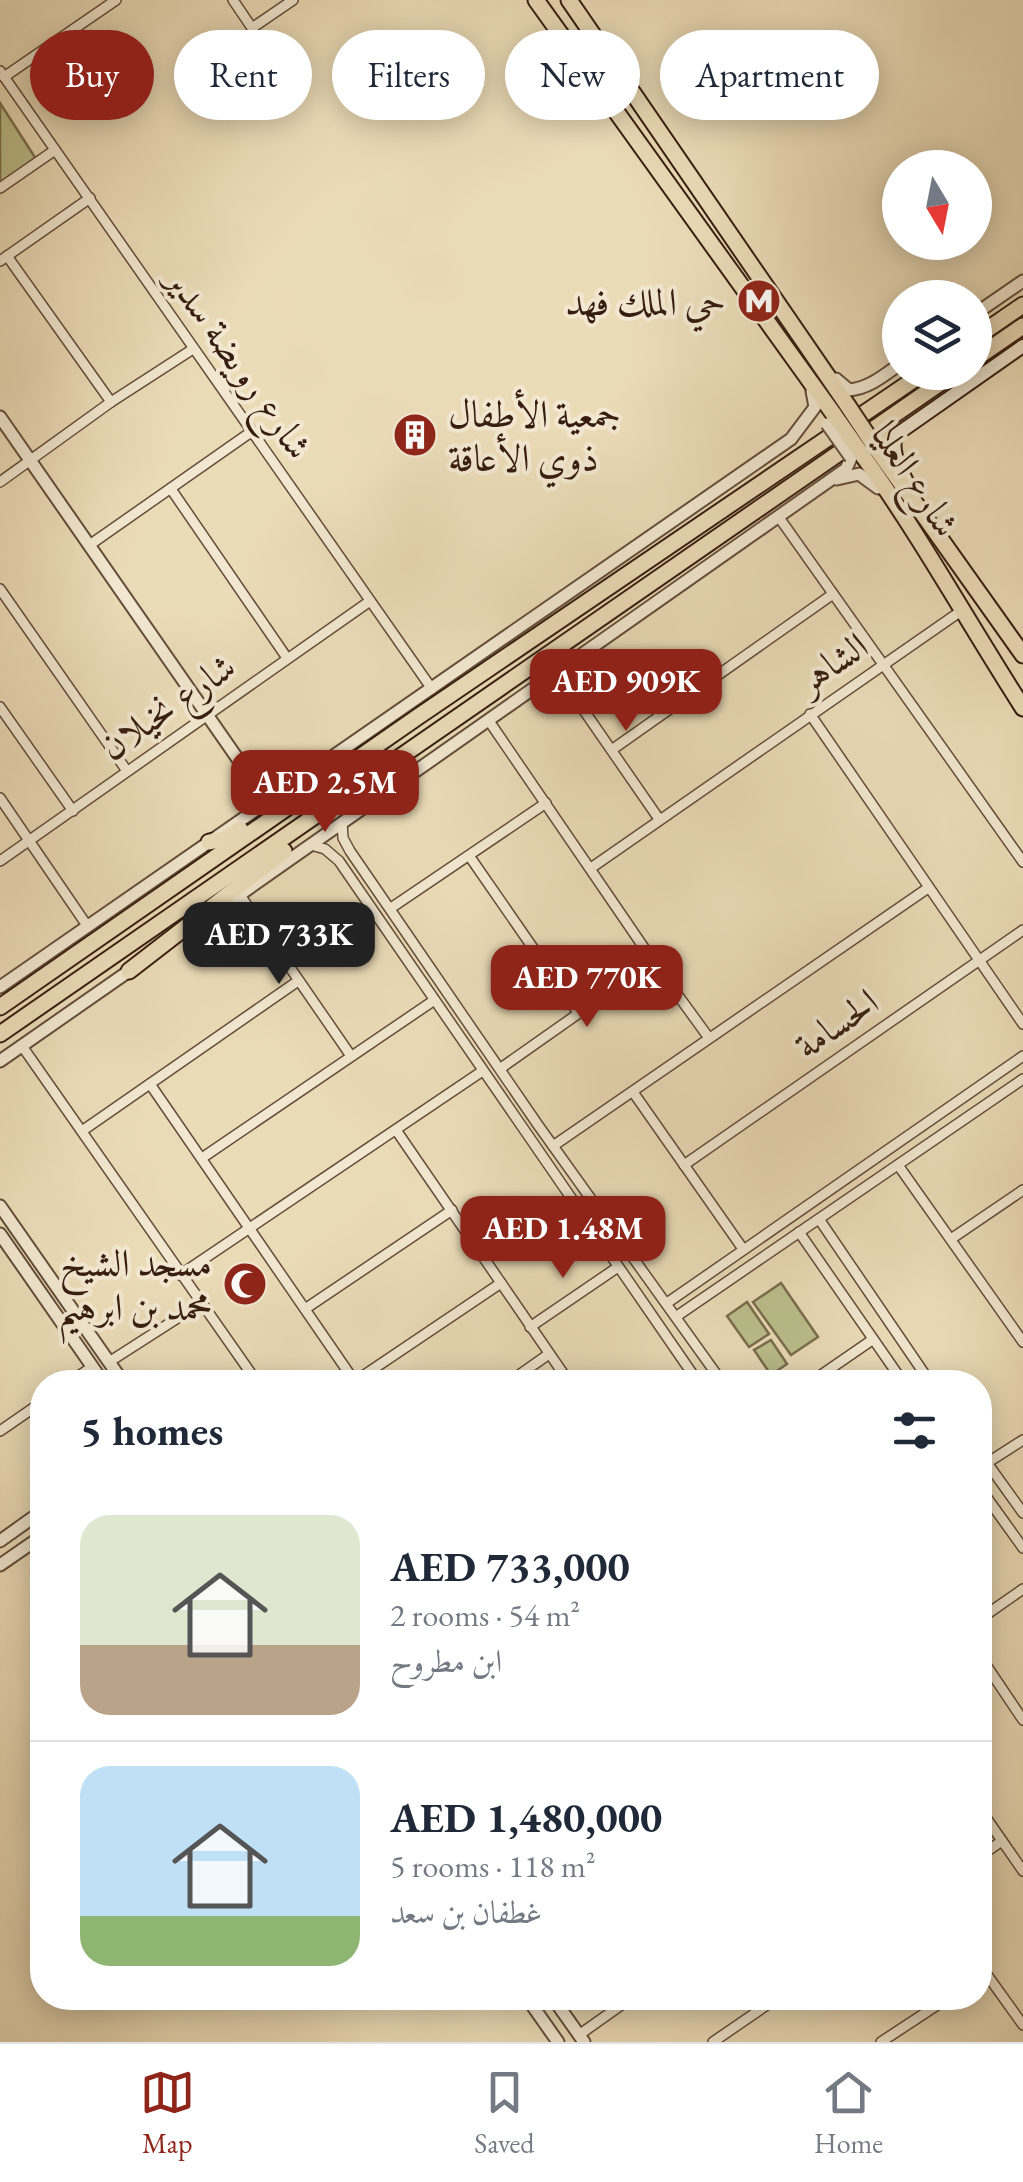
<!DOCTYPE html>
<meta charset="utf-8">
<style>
body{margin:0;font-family:"EB Garamond",Amiri,serif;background:#f6f6f7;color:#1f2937;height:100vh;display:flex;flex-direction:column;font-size:38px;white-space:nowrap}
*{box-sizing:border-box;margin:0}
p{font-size:32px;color:#747a83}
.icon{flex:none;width:55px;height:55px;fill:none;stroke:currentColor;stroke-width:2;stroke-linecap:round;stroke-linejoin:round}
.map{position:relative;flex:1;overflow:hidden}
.panel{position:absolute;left:30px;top:1370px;width:962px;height:640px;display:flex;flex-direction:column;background:#fff;border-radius:40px;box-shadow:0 5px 25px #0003}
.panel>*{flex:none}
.guide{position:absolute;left:30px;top:30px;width:965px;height:90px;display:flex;gap:20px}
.needle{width:65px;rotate:170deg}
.tools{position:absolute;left:882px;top:150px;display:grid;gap:20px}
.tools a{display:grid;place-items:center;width:110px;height:110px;border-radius:50%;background:#fff;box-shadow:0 5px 25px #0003;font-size:50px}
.price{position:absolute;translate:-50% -85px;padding:0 22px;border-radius:20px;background:#8f2418;color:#fff;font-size:32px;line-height:65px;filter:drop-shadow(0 2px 5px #0008)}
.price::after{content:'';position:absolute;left:50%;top:60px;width:30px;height:22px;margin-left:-15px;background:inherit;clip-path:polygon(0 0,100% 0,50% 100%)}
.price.active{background:#222;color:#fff}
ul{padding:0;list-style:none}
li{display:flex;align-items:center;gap:30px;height:250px;padding:0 50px}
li+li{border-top:2px solid #e0e1e3}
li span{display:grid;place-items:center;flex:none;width:280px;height:200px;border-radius:30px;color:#555}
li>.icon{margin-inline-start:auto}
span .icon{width:120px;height:120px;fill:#fffc;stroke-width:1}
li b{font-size:42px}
h2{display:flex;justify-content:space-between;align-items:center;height:120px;padding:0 50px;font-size:42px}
.chip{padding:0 35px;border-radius:45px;background:#fff;box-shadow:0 5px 25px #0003;font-size:35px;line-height:90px}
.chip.active{background:#8f2418;color:#fff}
.menu{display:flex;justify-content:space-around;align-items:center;height:140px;border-top:2px solid #e0e1e3;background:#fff;font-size:28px;color:#747a83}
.menu a{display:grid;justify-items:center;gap:5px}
.menu .active{color:#8f2418}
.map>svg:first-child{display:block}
</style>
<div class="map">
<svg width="1023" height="2042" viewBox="0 0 1023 2042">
<rect width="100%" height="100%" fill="#ebdcb8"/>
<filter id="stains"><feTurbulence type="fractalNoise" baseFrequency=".002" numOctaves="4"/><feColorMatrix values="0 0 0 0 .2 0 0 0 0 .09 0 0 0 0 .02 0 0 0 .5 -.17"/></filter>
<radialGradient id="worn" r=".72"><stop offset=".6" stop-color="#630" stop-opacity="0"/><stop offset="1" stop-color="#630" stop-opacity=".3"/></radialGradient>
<g fill="#bbbf8c" stroke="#796e4e" stroke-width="2.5">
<polygon points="0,103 36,159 0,184"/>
<polygon points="781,1283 818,1337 791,1355 753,1302"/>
<polygon points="747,1302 769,1334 749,1347 727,1316"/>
<polygon points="771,1340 787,1364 771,1375 754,1350"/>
</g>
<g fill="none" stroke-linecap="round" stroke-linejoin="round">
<defs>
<g id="minor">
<polyline points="233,0 252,28 293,0"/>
<polyline points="0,71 432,689"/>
<polyline points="4,77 116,0"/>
<polyline points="0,188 55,150"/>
<polyline points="7,256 111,402"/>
<polyline points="0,261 90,198"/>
<polyline points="0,482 111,402 193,349"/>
<polyline points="171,489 287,658"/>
<polyline points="778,516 1023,862"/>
<polyline points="91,544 251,432"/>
<polyline points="0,589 127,771"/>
<polyline points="558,673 659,819"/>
<polyline points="0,707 73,811"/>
<polyline points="810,714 1023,1024"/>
<polyline points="489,721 653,961 709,1038"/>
<polyline points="613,749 833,594"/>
<polyline points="0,798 88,927"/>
<polyline points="342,822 343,838 350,851 538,1125 722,1382"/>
<polyline points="311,845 325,849 339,861 698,1382"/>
<polyline points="470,857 578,1013"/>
<polyline points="0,861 370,601"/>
<polyline points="591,868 961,611"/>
<polyline points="240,895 351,1056"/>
<polyline points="391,908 546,803"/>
<polyline points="22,1046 257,1382"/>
<polyline points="501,1068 653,961"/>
<polyline points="150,1084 355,1382"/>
<polyline points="633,1092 743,1249"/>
<polyline points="396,1130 569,1382"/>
<polyline points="82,1131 298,981"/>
<polyline points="553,1146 928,888"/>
<polyline points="202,1158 433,1001"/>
<polyline points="684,1165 1023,930"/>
<polyline points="898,1165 1023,1342"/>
<polyline points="819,1219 930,1382"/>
<polyline points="799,1232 903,1382"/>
<polyline points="951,1239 1023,1190"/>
<polyline points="180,1275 481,1072"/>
<polyline points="667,1303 1023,1056"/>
<polyline points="305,1309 452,1210"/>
<polyline points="677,1316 1023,1079"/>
<polyline points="530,1327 618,1267"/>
<polyline points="109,1362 201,1303"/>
<polyline points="70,1382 92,1367"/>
<polyline points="354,1382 501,1283"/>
<polyline points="509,1382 549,1354"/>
<polyline points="811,1382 872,1340"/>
<polyline points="0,1431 42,1402"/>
<polyline points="980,1453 1023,1513"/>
<polyline points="987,1463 1023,1440"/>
<polyline points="980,1488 1023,1548"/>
<polyline points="980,1619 1023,1589"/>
<polyline points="980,1656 1023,1720"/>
<polyline points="980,1809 1023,1871"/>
<polyline points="980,1856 1002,1841"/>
<polyline points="980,1965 1023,2025"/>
<polyline points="579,2035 631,1998"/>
<polyline points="713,2042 777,1998"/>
<polyline points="881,2042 948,1998"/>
</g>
<g id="tertiary">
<polyline points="975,314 1023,281"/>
<path d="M 836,379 L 849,390 C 869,388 883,376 900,364"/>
<polyline points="0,417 267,801"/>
<polyline points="837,479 859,474 878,488"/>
<polyline points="225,905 846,469 851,458"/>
<polyline points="0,987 791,439 815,407 812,391"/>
<polyline points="0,1061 132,969"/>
<polyline points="0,1206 123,1382"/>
<polyline points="0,1234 103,1382"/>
<polyline points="0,1541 42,1511"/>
<polyline points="0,1565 42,1536"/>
<polyline points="527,1998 558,2042"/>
<polyline points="553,1998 584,2042"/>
</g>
<path id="secondary" d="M 910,489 C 903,470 890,455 896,435 L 1023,346"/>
<g id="primary">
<polyline points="536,0 835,416"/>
<polyline points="569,0 848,406"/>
<polyline points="975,338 1023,305"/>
<polyline points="975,359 1023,326"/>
<polyline points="876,448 1023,655"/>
<path d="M 863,456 C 921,537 969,624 1023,708"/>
<polyline points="209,842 224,839 240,829"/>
<polyline points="129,971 284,851"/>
<polyline points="0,1007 419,716 925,372"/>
<polyline points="0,1034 956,372"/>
</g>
</defs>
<use href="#minor" stroke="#644d3a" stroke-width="12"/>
<use href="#tertiary" stroke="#644d3a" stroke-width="15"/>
<use href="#secondary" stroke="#371d10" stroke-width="16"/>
<use href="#primary" stroke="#371d10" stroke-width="19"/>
<use href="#minor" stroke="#f2e8d1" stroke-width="9"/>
<use href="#tertiary" stroke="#f2e8d1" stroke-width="11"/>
<use href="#secondary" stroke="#f2e8d1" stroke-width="12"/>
<use href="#primary" stroke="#ebdcb8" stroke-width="15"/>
<defs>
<polyline id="tertiary-bridge" points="827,424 851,458"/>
<g id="primary-bridge">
<polyline points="848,406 876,448"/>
<polyline points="835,416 863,456"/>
</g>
</defs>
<use href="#tertiary-bridge" stroke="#644d3a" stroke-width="15" stroke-linecap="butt"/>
<use href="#primary-bridge" stroke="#371d10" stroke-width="19" stroke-linecap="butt"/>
<use href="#tertiary-bridge" stroke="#f2e8d1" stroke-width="11"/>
<use href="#primary-bridge" stroke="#ebdcb8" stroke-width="15"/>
</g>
<defs>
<symbol id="metro-disc" viewBox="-11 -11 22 22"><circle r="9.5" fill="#8f2418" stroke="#f2e8d1"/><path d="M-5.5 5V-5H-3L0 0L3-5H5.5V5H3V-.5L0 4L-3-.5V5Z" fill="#fff"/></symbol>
<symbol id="building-disc" viewBox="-11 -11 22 22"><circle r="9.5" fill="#8f2418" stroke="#f2e8d1"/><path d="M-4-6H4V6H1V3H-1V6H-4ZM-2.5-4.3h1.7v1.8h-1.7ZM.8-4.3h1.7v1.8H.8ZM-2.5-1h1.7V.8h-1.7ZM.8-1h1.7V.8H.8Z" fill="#fff"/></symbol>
<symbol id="mosque-disc" viewBox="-11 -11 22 22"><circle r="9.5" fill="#8f2418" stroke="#f2e8d1"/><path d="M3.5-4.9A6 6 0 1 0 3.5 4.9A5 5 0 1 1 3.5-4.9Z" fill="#fff"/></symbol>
</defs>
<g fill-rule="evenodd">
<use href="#metro-disc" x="734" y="276" width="50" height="50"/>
<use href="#building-disc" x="390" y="410" width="50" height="50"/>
<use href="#mosque-disc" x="220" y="1259" width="50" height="50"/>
</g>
<g text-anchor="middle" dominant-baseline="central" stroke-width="8" stroke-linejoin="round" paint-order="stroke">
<g font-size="38" fill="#371d10" stroke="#f2e8d1" text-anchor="end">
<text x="726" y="301">حي الملك فهد</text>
<text x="448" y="413" text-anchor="start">جمعية الأطفال<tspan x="448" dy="44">ذوي الأعاقة</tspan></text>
<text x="212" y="1262">مسجد الشيخ<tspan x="212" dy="44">محمد بن ابرهيم</tspan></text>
</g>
<g font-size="38" fill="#371d10" stroke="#f2e8d1">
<text transform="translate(240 363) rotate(55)">شارع رويضة سدير</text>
<text transform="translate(916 479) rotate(57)">شارع العليا</text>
<text transform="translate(832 662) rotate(-34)">الشاهر</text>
<text transform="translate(167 706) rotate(-35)">شارع نخيلان</text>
<text transform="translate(836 1023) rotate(-35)">الحسامة</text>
</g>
</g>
<rect width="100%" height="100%" filter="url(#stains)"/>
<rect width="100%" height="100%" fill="url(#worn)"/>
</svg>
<div class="tools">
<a><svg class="needle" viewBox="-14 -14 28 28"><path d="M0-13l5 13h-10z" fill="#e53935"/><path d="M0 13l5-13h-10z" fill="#747a83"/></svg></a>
<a><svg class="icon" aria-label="layers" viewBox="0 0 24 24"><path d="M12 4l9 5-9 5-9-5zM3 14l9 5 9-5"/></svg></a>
</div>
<b class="price" style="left:626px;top:734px">AED 909K</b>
<b class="price" style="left:325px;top:835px">AED 2.5M</b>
<b class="price active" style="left:279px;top:987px">AED 733K</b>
<b class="price" style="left:587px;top:1030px">AED 770K</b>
<b class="price" style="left:563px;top:1281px">AED 1.48M</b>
<div class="guide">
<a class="chip active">Buy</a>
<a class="chip">Rent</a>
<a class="chip">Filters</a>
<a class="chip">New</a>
<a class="chip">Apartment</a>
</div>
<section class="panel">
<h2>5 homes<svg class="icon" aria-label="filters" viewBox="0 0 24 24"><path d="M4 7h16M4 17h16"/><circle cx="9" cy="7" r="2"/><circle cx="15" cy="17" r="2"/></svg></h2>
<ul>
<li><span style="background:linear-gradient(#dfe7d0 65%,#b9a48a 0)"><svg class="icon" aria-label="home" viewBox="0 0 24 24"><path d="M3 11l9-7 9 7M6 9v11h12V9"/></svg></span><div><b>AED 733,000</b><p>2 rooms · 54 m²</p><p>ابن مطروح</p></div></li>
<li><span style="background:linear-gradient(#bfe0f5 75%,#8fb573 0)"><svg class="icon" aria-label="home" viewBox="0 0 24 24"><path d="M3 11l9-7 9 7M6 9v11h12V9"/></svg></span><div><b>AED 1,480,000</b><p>5 rooms · 118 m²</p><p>غطفان بن سعد</p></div></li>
</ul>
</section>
</div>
<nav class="menu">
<a class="active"><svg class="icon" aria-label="map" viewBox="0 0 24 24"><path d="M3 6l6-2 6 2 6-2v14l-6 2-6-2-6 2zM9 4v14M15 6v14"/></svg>Map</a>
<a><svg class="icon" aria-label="saved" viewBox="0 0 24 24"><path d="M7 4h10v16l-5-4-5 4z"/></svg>Saved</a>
<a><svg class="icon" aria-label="home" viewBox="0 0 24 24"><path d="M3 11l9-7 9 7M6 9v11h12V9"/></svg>Home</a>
</nav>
